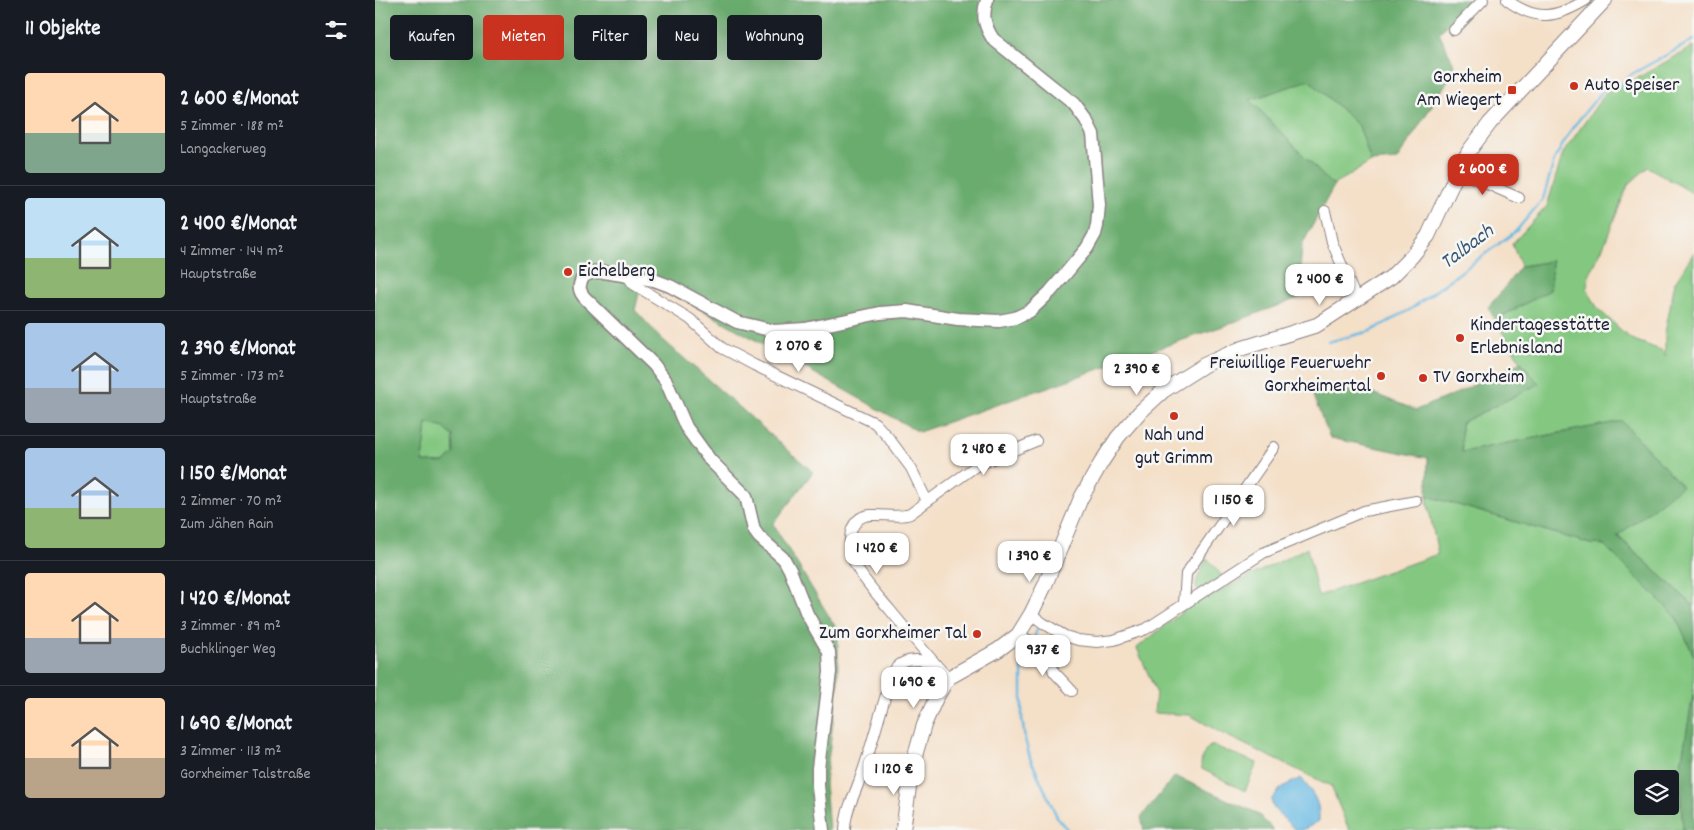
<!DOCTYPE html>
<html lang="de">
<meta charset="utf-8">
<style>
body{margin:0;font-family:Dekko,sans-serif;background:#242831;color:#f1f3f6;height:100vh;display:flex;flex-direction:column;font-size:19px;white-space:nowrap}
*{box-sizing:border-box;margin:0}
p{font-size:16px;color:#9ea1a6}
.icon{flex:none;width:28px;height:28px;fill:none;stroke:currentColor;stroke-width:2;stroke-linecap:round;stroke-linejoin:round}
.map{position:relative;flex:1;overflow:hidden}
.sheet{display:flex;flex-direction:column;background:#171b24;width:375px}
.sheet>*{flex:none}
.guide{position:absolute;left:15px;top:15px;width:475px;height:45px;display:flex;gap:10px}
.controls{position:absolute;left:1259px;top:770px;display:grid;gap:10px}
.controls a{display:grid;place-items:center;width:45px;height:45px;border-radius:5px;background:#171b24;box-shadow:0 5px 20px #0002;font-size:25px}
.price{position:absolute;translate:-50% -42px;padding:0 11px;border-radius:10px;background:#fff;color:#222;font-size:16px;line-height:32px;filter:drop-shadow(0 1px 2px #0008)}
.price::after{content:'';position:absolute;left:50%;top:30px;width:15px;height:11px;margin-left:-8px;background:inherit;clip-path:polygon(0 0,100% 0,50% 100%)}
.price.selected{background:#c8321e;color:#fff}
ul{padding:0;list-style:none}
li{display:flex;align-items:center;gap:15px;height:125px;padding:0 25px}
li+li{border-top:1px solid #363941}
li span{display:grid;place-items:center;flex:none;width:140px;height:100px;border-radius:5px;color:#555}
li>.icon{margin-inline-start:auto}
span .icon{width:60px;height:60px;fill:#fffc;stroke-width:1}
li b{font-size:21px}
h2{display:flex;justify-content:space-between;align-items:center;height:60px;padding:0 25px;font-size:21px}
.tag{padding:0 18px;border-radius:5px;background:#171b24;box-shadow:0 5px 20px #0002;font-size:18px;line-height:45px}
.tag.selected{background:#c8321e;color:#fff}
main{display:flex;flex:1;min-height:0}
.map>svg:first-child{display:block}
</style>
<main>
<section class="sheet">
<h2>11 Objekte<svg class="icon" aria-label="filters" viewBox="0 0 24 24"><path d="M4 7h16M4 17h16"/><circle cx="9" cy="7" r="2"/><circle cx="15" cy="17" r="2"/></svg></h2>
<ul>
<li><span style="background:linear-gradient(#ffd9b3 60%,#7fa58c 0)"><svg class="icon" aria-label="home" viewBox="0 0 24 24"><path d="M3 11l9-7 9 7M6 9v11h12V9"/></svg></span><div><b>2 600 €/Monat</b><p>5 Zimmer · 188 m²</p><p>Langackerweg</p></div></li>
<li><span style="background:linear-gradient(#bfe0f5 60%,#8fb573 0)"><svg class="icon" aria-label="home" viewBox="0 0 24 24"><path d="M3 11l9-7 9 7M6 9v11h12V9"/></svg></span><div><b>2 400 €/Monat</b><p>4 Zimmer · 144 m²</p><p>Hauptstraße</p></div></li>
<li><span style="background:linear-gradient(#a9c7e8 65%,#9aa5b1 0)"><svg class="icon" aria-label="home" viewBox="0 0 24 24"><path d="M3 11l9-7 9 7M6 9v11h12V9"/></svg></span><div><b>2 390 €/Monat</b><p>5 Zimmer · 173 m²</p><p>Hauptstraße</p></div></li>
<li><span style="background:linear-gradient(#a9c7e8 60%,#8fb573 0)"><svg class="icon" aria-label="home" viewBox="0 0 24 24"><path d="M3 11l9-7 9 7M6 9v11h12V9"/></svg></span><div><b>1 150 €/Monat</b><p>2 Zimmer · 70 m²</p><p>Zum Jähen Rain</p></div></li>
<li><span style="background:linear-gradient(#ffd9b3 65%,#9aa5b1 0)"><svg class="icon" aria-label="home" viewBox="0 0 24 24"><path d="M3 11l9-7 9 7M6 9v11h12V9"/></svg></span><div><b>1 420 €/Monat</b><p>3 Zimmer · 89 m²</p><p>Buchklinger Weg</p></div></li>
<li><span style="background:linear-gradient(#ffd9b3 60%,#b9a48a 0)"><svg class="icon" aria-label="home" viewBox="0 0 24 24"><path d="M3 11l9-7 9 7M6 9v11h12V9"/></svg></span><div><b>1 690 €/Monat</b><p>3 Zimmer · 113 m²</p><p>Gorxheimer Talstraße</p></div></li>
</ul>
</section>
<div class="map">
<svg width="1319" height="830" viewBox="0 0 1319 830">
<rect width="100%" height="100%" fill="#f6f6f2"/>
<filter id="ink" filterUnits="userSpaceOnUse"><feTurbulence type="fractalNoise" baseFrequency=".02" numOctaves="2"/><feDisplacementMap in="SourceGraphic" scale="10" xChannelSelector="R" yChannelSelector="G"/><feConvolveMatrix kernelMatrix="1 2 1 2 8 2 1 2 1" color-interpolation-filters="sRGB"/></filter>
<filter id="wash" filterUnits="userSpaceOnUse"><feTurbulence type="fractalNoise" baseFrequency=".0096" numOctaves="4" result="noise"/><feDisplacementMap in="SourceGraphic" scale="20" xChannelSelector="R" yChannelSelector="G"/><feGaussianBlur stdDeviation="1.12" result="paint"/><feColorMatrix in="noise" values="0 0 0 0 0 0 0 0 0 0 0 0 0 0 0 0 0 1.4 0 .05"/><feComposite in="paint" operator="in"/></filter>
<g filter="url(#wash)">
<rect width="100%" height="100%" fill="#f4dfc7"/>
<g fill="#83c780" stroke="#52745e" fill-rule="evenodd">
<polygon points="1319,46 1319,194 1273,167 1253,185 1229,245 1214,276 1212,289 1223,309 1256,339 1286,350 1290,356 1290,333 1300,282 1319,252 1319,606 1242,535 1247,421 1087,452 1086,423 1163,384 1146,362 1120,320 1175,290 1177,261 1146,266 1137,244 1172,206 1188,153 1231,92 1248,86"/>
<polygon points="934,80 984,126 996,162 960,184 955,183 875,100"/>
<polygon points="52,423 69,428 78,436 79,454 69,463 48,462"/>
<path d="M 1052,496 L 1216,544 L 1229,544 L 1301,617 L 1319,656 L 1319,690 L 1304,776 L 1308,830 L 974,830 L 956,786 L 846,733 L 815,715 L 779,713 L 781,692 L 762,648 L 816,605 L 932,548 L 943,596 L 1063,554 L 1053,505 ZM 1268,779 L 1295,779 L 1295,806 L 1268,806 Z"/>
<polygon points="832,558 847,576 825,590 821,588 822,579"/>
<path d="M 835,746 L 839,746 L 882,763 L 870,791 L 827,769 C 824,762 829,751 835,746 Z"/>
</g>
<g fill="#6aac6e" stroke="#466754" fill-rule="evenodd">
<path d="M 0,0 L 1095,0 L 1064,33 L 1081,68 L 1022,160 L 996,162 L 984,126 L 934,80 L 875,100 L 955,183 L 960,184 L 927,245 L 923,298 L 854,324 L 544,432 L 313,302 L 267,281 L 260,310 L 286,338 L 438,472 L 398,524 L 463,631 L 463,686 L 450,783 L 454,830 L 0,830 ZM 52,423 L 69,428 L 78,436 L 79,454 L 69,463 L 48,462 Z"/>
<polygon points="1177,261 1175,290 1120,320 1113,307 1122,297 1146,266"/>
<polygon points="1146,362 1164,384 1086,423 1087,452 1247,421 1307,486 1242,536 1319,606 1319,656 1301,617 1229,545 1216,544 1052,496 1053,458 955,438 936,391 992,391 1041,410 1082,393"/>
<polygon points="1319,690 1319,830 1308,830 1304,776"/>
<polygon points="800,776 882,813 899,830 769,830 766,817"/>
</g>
<path fill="#68b9e3" stroke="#456e8f" d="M 926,778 C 938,794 945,800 944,821 L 928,830 L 920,830 L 899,809 L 896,800 L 907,787 Z"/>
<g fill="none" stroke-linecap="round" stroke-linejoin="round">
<g stroke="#68b9e3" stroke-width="2.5">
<polyline points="953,342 996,331 1036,309 1141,231 1168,199 1180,158 1198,127 1229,89 1244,86 1255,75 1319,40"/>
<polyline points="658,640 662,630"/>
<polyline points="656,645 647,668 647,719 650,739 655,758 683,819 693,830"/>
</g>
</g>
</g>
<g filter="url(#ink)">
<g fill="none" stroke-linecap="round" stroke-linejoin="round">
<defs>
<g id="minor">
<path d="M 1132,0 C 1161,22 1181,18 1211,0"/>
<polyline points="1079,30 1108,0"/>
<polyline points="1083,171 1144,198"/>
<polyline points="950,211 957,242 982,301"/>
<polyline points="252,275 258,284 315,319 347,348 379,365 500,423 513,437 536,468 552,501"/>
<polyline points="809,604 811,574 899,447"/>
<polyline points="656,614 668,623 690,636 703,640 722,642 739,640 771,629 888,553 989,511 1041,501"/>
<polyline points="643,635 662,644 673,654 679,672 697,691"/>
<path d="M 573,678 C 553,656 534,633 515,610 C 504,597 491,583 482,568 C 475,555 470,532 483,520 C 494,509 520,520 535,514 L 601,466 L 661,441"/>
<path d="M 470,830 C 470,811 479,797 485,779 C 498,744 506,706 519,671 C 527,657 544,660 558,661"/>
</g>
<path id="tertiary" d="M 448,830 L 443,786 L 443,768 L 455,672 L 454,652 L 432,614 L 415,570 L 409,559 L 384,537 L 379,530 L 371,496 L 335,460 L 311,427 L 291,381 L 279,365 L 211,299 C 203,291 203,285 209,276 L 218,272 L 229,272 L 279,280 L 295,286 L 362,322 L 399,331 L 430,329 L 505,313 L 532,311 L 583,319 L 624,321 L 640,318 L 655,311 L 675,292 L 692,272 L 712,248 L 720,234 L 722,226 L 724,205 L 718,134 L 711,120 L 699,104 L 618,39 C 609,25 607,15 612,0"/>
<polyline id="secondary" points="528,830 537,766 549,725 561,698 573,678 623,650 643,635 656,614 670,585 706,498 726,463 743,437 764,413 788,391 829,365 865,349 942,325 1016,277 1037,256 1053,236 1083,171 1094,151 1115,123 1230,0"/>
</defs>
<use href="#minor" stroke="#8b8081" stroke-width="12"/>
<use href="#tertiary" stroke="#8b8081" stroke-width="15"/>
<use href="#secondary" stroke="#8b8081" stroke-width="16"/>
<use href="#minor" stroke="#fff" stroke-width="10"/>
<use href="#tertiary" stroke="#fff" stroke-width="12"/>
<use href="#secondary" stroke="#fff" stroke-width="14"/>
</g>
</g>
<g fill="#c8321e" stroke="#f6f6f2" stroke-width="2">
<circle cx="1199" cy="86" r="5"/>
<rect x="1132" y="85" width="10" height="10" rx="2.5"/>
<circle cx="193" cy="272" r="5"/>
<circle cx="1085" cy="338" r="5"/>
<circle cx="1006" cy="376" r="5"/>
<circle cx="1048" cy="378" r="5"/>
<circle cx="799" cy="416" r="5"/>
<circle cx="602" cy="634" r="5"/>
</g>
<g text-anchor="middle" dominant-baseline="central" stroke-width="5" stroke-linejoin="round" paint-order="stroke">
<g font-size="20" fill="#22223b" stroke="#f6f6f2" text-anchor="start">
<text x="1127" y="78" text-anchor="end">Gorxheim<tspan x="1127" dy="23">Am Wiegert</tspan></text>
<text x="1209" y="86">Auto Speiser</text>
<text x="203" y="272">Eichelberg</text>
<text x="1095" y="326">Kindertagesstätte<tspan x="1095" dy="23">Erlebnisland</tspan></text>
<text x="996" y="364" text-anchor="end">Freiwillige Feuerwehr<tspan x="996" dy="23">Gorxheimertal</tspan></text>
<text x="1058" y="378">TV Gorxheim</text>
<text x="799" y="436" text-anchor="middle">Nah und<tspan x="799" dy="23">gut Grimm</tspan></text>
<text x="592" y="634" text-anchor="end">Zum Gorxheimer Tal</text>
</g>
<g font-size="21" font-style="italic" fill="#3a5776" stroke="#f6f6f2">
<text transform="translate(1093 248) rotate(-37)">Talbach</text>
</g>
</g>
</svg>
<div class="controls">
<a><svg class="icon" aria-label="layers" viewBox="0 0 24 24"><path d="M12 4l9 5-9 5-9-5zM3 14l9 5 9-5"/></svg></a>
</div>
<b class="price selected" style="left:1108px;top:196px">2 600 €</b>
<b class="price" style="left:945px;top:306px">2 400 €</b>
<b class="price" style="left:424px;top:373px">2 070 €</b>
<b class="price" style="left:762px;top:396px">2 390 €</b>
<b class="price" style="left:609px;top:476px">2 480 €</b>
<b class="price" style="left:859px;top:527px">1 150 €</b>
<b class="price" style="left:502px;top:575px">1 420 €</b>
<b class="price" style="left:655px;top:583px">1 390 €</b>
<b class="price" style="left:668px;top:677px">937 €</b>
<b class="price" style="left:539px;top:709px">1 690 €</b>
<b class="price" style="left:519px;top:796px">1 120 €</b>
<div class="guide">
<a class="tag">Kaufen</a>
<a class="tag selected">Mieten</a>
<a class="tag">Filter</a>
<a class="tag">Neu</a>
<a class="tag">Wohnung</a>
</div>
</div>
</main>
